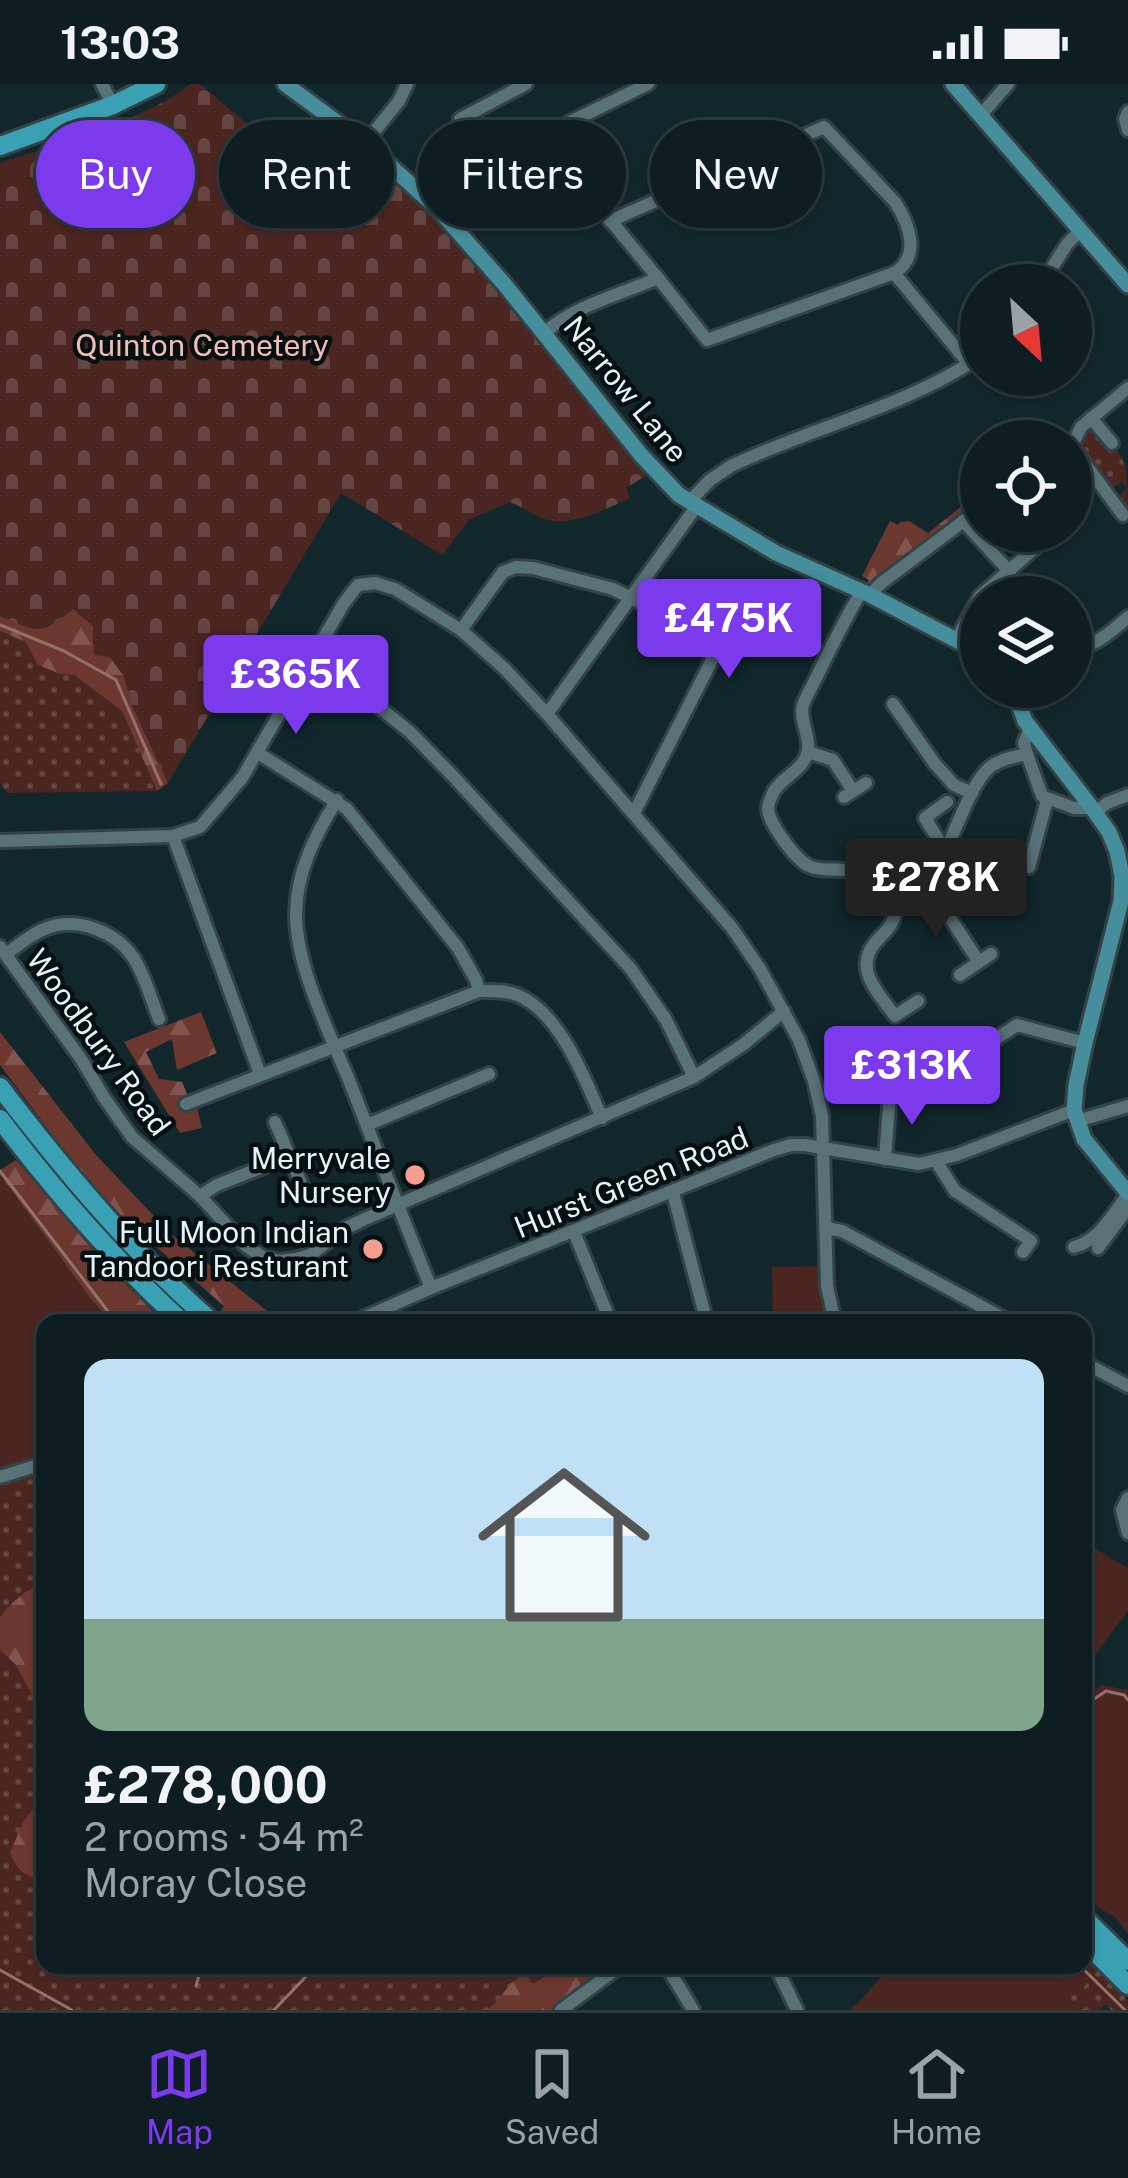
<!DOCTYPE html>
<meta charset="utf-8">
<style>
body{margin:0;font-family:"Public Sans",sans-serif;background:#16262a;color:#f1f3f6;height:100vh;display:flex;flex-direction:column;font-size:45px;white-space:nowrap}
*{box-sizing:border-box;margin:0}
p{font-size:39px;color:#9aa2a5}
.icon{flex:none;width:66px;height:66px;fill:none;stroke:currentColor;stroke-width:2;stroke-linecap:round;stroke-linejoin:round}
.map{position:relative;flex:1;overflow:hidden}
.panel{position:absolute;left:36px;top:1230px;width:1056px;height:660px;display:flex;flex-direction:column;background:#0d1d21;border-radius:24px;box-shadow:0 3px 9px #0004,0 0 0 3px #2d3b3f}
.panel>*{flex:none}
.banner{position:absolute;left:36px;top:36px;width:1056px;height:108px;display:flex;gap:24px}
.needle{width:78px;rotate:154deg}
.tools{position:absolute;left:960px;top:180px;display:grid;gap:24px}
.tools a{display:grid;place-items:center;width:132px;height:132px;border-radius:50%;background:#0d1d21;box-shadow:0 3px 9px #0004,0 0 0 3px #2d3b3f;font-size:60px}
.price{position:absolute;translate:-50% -102px;padding:0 27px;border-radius:12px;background:#7c3aed;color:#fff;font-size:39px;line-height:78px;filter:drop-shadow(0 3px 6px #0008)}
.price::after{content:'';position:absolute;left:50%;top:72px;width:36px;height:27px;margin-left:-18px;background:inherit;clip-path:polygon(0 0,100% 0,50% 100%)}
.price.selected{background:#222;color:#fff}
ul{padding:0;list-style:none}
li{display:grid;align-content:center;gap:24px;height:636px;padding:0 48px}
li span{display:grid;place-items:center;height:372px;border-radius:24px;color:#555}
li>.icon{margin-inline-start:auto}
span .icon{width:216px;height:216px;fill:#fffc;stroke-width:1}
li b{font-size:51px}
.pill{padding:0 42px;border-radius:54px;background:#0d1d21;box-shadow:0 3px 9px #0004,0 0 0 3px #2d3b3f;font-size:42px;line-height:108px}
.pill.selected{background:#7c3aed;color:#fff}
.status{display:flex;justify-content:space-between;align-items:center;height:84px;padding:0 60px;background:#0d1d21;direction:ltr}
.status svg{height:33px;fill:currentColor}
.dock{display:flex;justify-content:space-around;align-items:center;height:168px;border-top:3px solid #2d3b3f;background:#0d1d21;font-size:33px;color:#9aa2a5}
.dock a{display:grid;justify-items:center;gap:6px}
.dock .selected{color:#7c3aed}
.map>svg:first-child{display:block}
</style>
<div class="status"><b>13:03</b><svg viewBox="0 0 49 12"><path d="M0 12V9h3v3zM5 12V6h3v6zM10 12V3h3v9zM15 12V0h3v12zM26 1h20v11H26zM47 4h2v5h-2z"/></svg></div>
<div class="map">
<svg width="1128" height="1926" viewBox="0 0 1128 1926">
<defs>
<pattern id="grass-dots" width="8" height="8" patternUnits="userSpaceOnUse" patternTransform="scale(3)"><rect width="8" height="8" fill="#4b2520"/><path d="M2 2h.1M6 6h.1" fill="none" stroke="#654541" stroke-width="1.8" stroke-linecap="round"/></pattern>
<pattern id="forest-firs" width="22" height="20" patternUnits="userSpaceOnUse" patternTransform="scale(3)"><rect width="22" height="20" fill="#6c372f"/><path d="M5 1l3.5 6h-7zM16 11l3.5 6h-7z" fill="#81544e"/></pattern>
<pattern id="cemetery-stones" width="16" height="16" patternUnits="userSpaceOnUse" patternTransform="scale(3)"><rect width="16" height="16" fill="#4b2520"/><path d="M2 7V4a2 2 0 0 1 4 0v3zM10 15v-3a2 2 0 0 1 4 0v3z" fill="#654541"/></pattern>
</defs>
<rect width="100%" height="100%" fill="#11272c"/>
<g fill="url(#grass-dots)">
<path d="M 1092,343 C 1128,372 1128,377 1128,428 L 1119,417 L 1119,412 L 1127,404 L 1122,398 L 1111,405 L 1079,363 L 1079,355 Z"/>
<polygon points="0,547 26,558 60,590 74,591 122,627 157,707 7,709 0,700"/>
<polygon points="45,1386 45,1881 596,1881 533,1926 0,1926 0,1400"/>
<polygon points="1083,1872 1128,1916 1128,1926 1111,1926 1106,1920 1099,1926 1076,1926 1068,1918 1074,1908 1066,1881 1083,1881"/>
</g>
<g fill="url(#forest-firs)">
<polygon points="981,407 981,420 872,502 866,501 869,496 862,492 890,437 898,441 900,438 909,437 928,449"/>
<path d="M 73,524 L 94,542 L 93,559 L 110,573 L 124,592 L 131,619 L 168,699 L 157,707 L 122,627 L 74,591 L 60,590 L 38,581 L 26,558 L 0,547 L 0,532 C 41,548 38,552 73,524 Z"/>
<polygon points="201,928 217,969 177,986 172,955 146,968 159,995 182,998 188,1012 182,1021 186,1026 197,1023 202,1044 180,1049 124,958"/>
<polygon points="0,948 96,1071 172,1151 282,1239 235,1239 221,1227 224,1222 114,1126 57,1057 0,981"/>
<polygon points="16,1076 99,1173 164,1239 112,1239 90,1214 0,1091 0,1086"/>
<path d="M 45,1500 L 45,1515 L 37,1522 L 35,1535 L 45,1568 L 45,1796 C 26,1794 17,1786 10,1769 L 23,1738 L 38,1719 L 39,1702 L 34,1677 L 35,1624 L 31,1609 L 16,1581 L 0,1566 L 0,1533 C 13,1518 25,1504 45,1500 Z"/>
<path d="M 553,1881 L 613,1881 L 553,1926 L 487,1926 C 503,1916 507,1896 526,1890 L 533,1900 L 547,1891 Z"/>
</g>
<path fill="url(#cemetery-stones)" d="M 191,0 L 200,0 L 296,81 L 329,43 L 413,111 L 438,136 L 647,391 L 626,404 L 630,414 C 609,424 568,444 545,435 C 533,431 522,423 510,418 L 469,436 L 442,471 L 341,409 L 168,699 L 131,619 L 124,592 L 110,573 L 94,571 L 93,542 L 73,525 C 38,553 40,548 0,532 L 0,79 C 60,59 141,38 191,0 Z"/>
<g fill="#4b2520">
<polygon points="0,1091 90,1214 112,1239 45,1239 45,1371 0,1385"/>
<polygon points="822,1182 831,1239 773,1239 772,1183"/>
<polygon points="1083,1458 1128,1484 1128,1527 1092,1575 1083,1583"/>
<polygon points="1102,1601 1128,1606 1128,1850 1115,1833 1083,1814 1083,1607 1087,1612"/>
<polygon points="892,1881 1066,1881 1086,1901 1074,1908 1068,1918 1076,1926 853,1926 852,1923 857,1920"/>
</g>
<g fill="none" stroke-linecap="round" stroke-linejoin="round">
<g stroke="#92726c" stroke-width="3">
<polyline points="0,541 64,567 116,596 161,700"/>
<polyline points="0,1087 117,1239"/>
<polyline points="1083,1616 1088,1619 1106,1607 1124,1611 1128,1616"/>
<polyline points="1079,1881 1125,1926"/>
<polyline points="0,1886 72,1926"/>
<polyline points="196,1902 202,1881"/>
<polyline points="274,1926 317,1881"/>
</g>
<defs>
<g id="minor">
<polyline points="102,0 113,21"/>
<polyline points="1128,28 1125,35 1128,46"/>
<polyline points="980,32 1008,0"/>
<polyline points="460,35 526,0"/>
<polyline points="556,51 568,39 648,0"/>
<polyline points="365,59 399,17 407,0"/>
<polyline points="743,78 770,138"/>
<polyline points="574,92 658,194"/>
<path d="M 610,137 L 824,43 L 895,118 C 910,141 921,173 894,189"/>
<polyline points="1041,201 1067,160 1080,147"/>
<path d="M 544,249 C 576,221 619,211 658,194 L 707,256 L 894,189 L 969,280"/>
<polyline points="1091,334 1112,359"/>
<path d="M 689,418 L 710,396 L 731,382 C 812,343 906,323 981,272"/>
<polyline points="1123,431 1072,362 1081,343 1128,304"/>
<polyline points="963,437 1010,488"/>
<path d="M 861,508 C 846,534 832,561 819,588 C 814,599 807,610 803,621 C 799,636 810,651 808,666 C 805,685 784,692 774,707 C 772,711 768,720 768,724 C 768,739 796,776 809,782 C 821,788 834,784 845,786 C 871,792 870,830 902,823 C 937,817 959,716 986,687 C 996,676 1013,673 1027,670 L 1024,659 L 1030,644"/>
<polyline points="870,511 880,500 981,424"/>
<polyline points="461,546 503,488 516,483 533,484 613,505 699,547 709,554 712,576 634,729"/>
<polyline points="957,554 980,512 1052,449"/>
<path d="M 1071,567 C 1095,562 1110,549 1128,533"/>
<polyline points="305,589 374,619 410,648 452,691 631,885 666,936 694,993"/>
<polyline points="893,620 935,680 954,701 972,709"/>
<polyline points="547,630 696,423"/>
<polyline points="808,668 833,676 853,707"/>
<polyline points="258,669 347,725 458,864 476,896 479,907"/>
<polyline points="1027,670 1042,712 1074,724 1092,724"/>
<polyline points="844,713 866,699"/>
<path d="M 337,716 C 315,751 297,787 296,828 C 295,880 329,948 349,996 C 376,1065 403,1135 431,1204"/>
<polyline points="1095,729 1107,719 1128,711"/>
<polyline points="173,752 260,990"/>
<polyline points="0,757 173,752 200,743 242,694 344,519 358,501 375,499 395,505 461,546 505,585 547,630 732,844 760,885 799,956 814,997 822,1032 827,1202 835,1239"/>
<polyline points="944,765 925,734 947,718"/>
<polyline points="1029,783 1047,716"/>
<polyline points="927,806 941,820 979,878"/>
<path d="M 896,825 C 893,843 886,846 875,859 C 853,885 879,910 895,932 L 918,917"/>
<polyline points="0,863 81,975 105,1015 132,1053 200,1112 246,1162 264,1174 281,1177 296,1175 310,1171 346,1144 365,1135 694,993 744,960 784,927"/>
<path d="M 6,870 C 19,861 32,849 47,844 C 77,833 115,847 133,873 C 145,891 151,915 159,935"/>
<polyline points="960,891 991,870"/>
<polyline points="980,970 994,956 1017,941 1085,959"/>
<path d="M 186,1020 L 479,907 C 492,907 505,906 517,911 C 559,927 585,995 602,1034"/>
<polyline points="1077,1037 1128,1022"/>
<polyline points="275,1038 306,1111"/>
<polyline points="367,1041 489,990"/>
<polyline points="885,1075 890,1010"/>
<polyline points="936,1077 955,1107 1031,1157 1023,1168"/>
<polyline points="673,1109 707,1239"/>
<polyline points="200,1112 217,1101 291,1072"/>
<polyline points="826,1144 842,1147 1012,1239"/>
<polyline points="574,1148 611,1239"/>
<path d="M 1074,1163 C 1099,1157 1113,1130 1128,1110"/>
<polyline points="1098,1164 1128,1124"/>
<polyline points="352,1239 431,1204 774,1066 791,1061 805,1061 919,1080 957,1071 1074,1026"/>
<polyline points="1083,1278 1128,1302"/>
<polyline points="0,1393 45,1379"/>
<polyline points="1128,1414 1122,1426 1128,1449"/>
<polyline points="666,1881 693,1926"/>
<polyline points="775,1881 797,1926"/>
<polyline points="561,1926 622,1881"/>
</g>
<g id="major">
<polyline points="285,0 365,59 438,125 505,201 641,371 679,411 776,469 870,511 981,569"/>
<polyline points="953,0 1128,201"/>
<polyline points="1013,603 1025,637 1092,724 1109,748 1117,767 1122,792 1121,817 1085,959 1076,1001 1074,1026 1084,1055 1128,1109"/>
</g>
<g id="highway">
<polyline points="0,62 113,21 156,0"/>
<path d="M 0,1003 C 65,1088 133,1169 213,1239"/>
<path d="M 0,1035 C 55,1108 116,1177 183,1239"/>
<polyline points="1083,1833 1128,1877"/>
<polyline points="1083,1856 1128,1901"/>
</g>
</defs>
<use href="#minor" stroke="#324246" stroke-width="18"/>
<use href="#major" stroke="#324246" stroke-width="21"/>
<use href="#highway" stroke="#324246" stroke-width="24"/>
<use href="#minor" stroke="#597278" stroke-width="12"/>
<use href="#major" stroke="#468e9b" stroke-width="15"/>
<use href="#highway" stroke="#3aa0b3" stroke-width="18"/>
</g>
<g fill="#f59d8f" stroke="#060f11" stroke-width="4.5">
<circle cx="415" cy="1091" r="12"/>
<circle cx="373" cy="1165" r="12"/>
</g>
<g text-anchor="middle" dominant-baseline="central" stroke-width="9" stroke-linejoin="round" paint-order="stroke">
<g font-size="30" fill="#f4bdb4" stroke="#060f11">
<text x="202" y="261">Quinton Cemetery</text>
</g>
<g font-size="30" fill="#e5f3f6" stroke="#060f11">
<text transform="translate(626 305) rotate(51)">Narrow Lane</text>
<text transform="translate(99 958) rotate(54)">Woodbury Road</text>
<text transform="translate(631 1098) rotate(-22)">Hurst Green Road</text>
</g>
<g font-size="30" fill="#e5f3f6" stroke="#060f11" text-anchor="end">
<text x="391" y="1074">Merryvale<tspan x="391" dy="34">Nursery</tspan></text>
<text x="349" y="1148">Full Moon Indian<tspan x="349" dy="34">Tandoori Resturant</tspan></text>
</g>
</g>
</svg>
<div class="tools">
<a><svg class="needle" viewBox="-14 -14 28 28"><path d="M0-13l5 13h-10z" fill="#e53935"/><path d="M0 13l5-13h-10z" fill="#9aa2a5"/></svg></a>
<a><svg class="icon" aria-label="locate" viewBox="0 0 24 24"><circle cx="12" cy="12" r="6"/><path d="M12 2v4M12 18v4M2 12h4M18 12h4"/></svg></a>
<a><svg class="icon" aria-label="layers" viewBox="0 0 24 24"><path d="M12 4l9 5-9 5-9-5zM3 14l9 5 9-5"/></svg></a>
</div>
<b class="price" style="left:729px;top:597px">£475K</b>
<b class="price" style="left:296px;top:653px">£365K</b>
<b class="price selected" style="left:936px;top:856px">£278K</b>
<b class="price" style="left:912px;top:1044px">£313K</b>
<div class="banner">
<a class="pill selected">Buy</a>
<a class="pill">Rent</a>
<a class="pill">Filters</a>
<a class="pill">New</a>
</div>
<section class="panel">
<ul>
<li><span style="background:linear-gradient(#bfe0f5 70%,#7fa58c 0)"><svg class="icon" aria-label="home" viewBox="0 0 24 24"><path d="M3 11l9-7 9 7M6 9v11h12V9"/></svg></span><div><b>£278,000</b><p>2 rooms · 54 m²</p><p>Moray Close</p></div></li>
</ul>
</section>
</div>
<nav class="dock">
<a class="selected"><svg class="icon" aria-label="map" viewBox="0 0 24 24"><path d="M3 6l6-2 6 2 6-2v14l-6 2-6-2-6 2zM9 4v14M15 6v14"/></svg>Map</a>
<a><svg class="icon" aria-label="saved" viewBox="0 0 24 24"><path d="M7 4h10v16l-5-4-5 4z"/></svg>Saved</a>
<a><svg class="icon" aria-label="home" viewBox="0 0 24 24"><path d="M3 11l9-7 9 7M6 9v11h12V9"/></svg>Home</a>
</nav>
